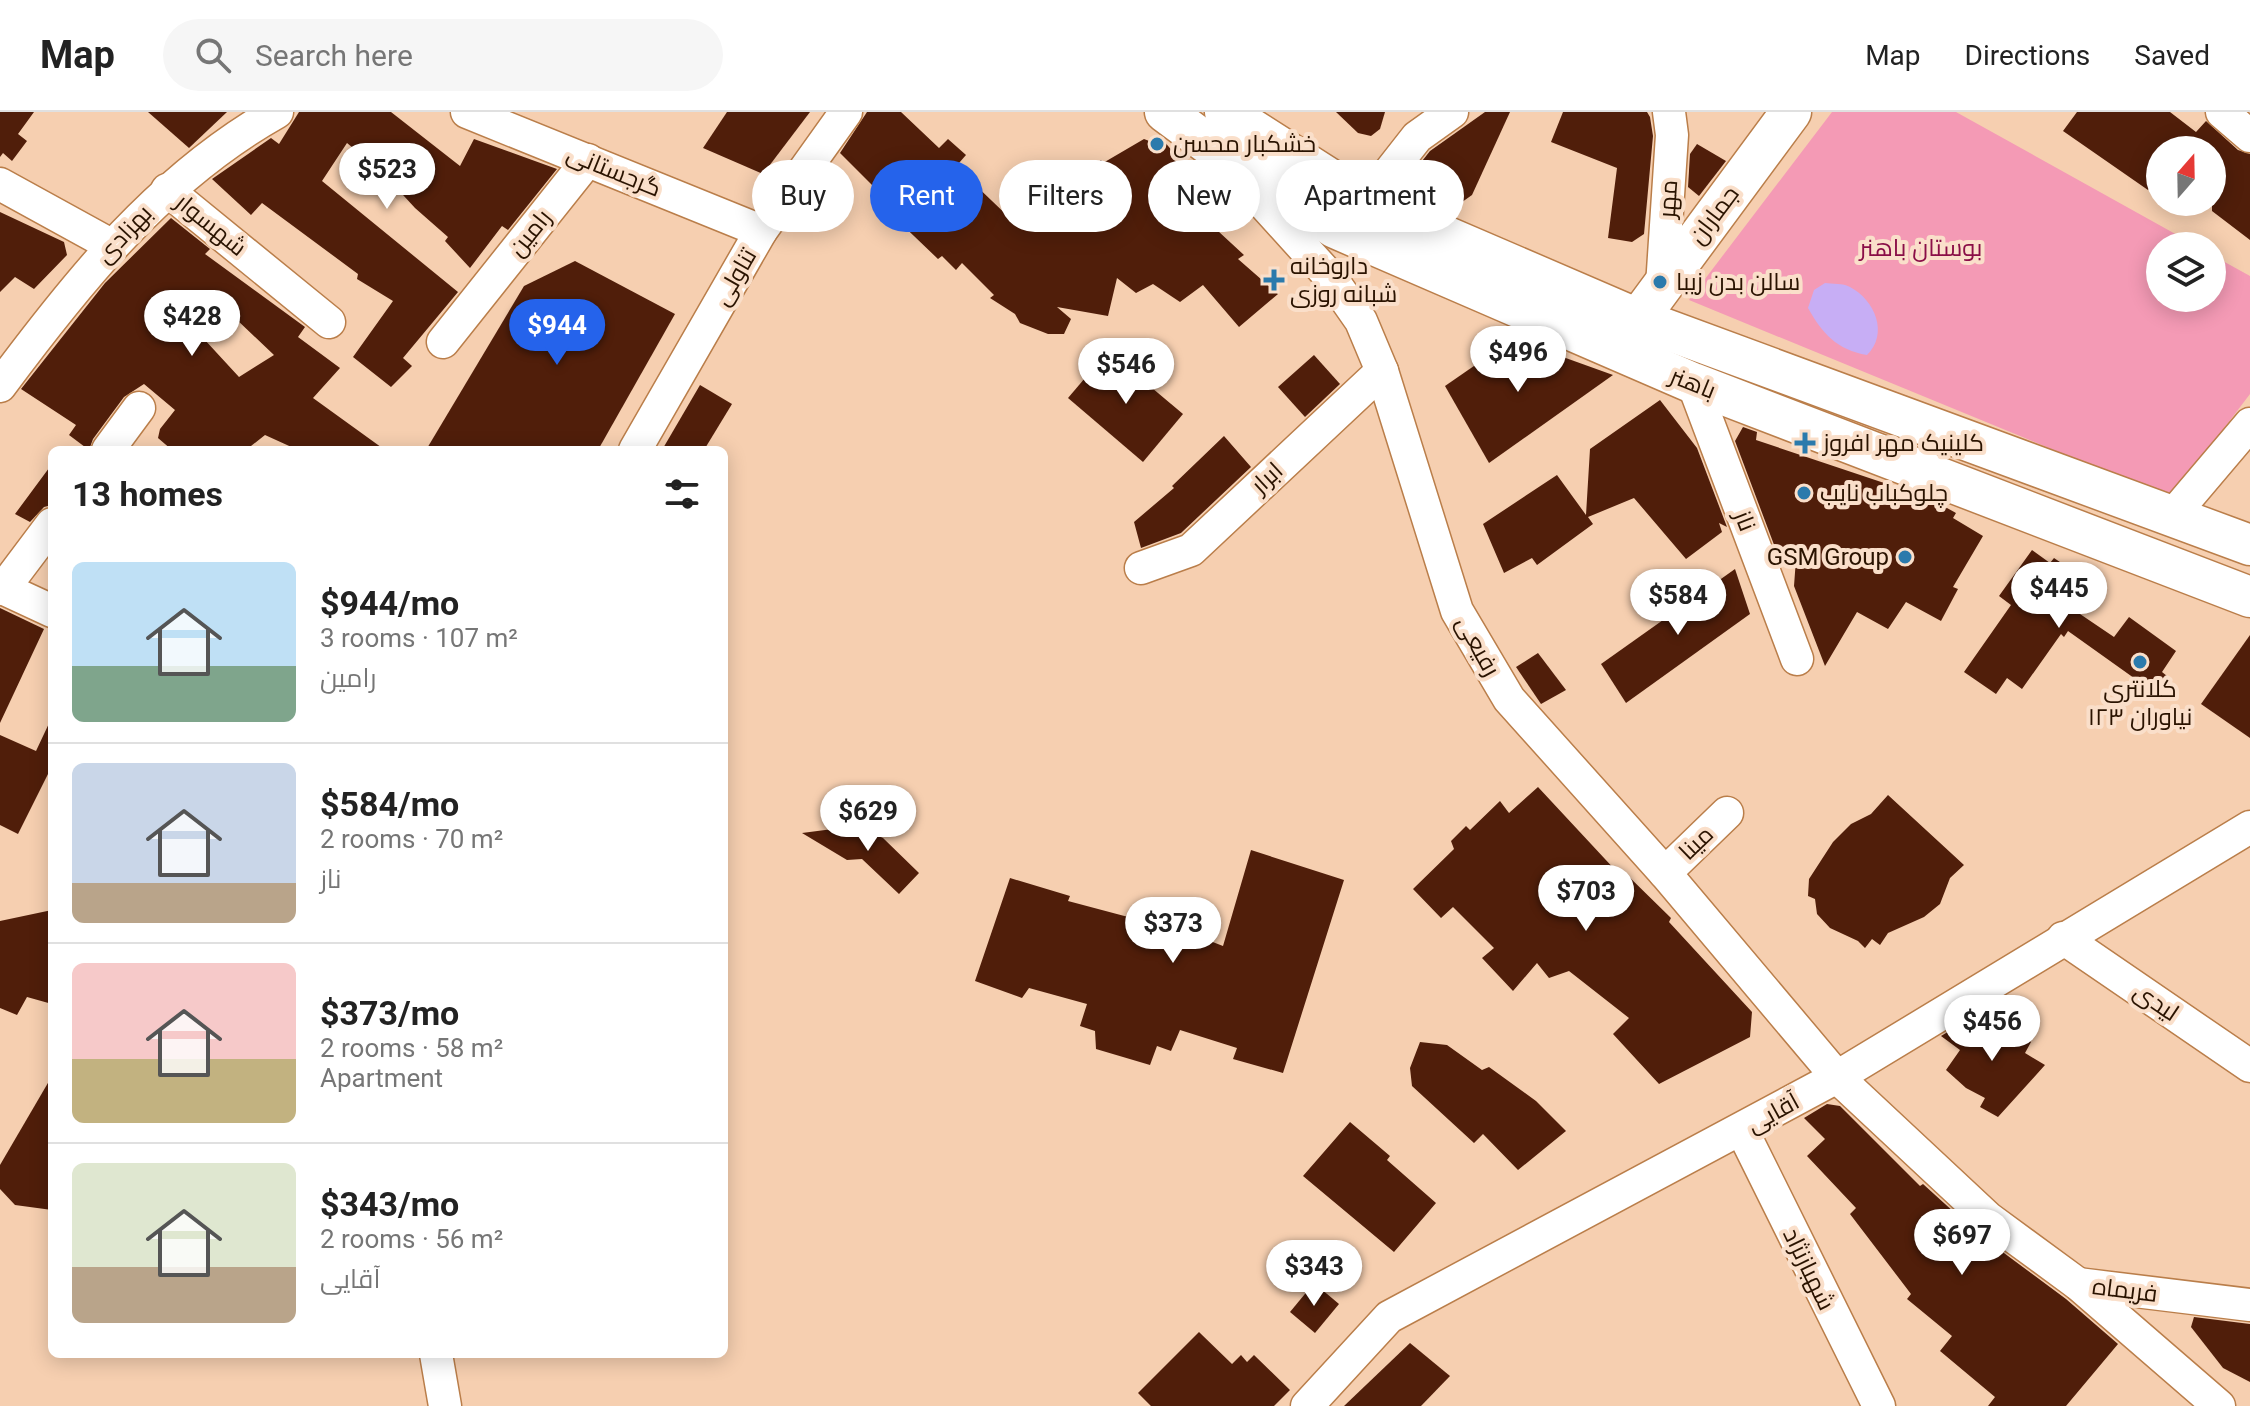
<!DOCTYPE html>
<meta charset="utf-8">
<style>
body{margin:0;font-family:Roboto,Cairo,sans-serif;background:#f6f6f6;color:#222;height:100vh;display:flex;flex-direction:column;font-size:30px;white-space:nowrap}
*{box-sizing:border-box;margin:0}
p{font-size:26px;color:#767676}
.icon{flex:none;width:44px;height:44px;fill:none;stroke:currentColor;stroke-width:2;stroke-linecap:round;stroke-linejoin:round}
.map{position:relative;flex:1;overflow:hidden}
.side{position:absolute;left:48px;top:334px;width:680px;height:912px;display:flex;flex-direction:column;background:#fff;border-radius:12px;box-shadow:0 4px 20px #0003}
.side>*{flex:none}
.banner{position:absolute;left:752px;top:48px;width:760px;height:72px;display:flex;gap:16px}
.needle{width:52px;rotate:20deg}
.buttons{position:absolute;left:2146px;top:24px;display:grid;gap:16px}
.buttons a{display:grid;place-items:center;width:80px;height:80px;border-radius:50%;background:#fff;box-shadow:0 4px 20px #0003;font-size:40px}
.price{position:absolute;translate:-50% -68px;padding:0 18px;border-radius:28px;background:#fff;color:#222;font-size:26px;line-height:52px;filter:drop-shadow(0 2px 4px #0008)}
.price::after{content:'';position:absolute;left:50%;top:48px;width:24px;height:18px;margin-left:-12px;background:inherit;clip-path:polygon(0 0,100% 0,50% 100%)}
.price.current{background:#2563eb;color:#fff}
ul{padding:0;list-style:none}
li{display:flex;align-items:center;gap:24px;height:200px;padding:0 24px}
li+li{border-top:2px solid #e0e0e0}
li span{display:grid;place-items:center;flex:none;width:224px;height:160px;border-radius:12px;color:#555}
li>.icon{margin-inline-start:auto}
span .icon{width:96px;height:96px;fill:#fffc;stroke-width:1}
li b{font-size:34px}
h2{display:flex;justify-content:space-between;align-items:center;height:96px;padding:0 24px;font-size:34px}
.chip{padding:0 28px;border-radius:36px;background:#fff;box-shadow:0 4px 20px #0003;font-size:28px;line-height:72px}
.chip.current{background:#2563eb;color:#fff}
header{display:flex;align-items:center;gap:48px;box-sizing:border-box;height:112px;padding:0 40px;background:#fff;border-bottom:2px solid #e0e0e0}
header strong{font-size:38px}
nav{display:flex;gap:44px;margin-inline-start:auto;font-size:28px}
.search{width:560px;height:72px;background:#f6f6f6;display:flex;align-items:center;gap:20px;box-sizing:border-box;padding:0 28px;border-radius:44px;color:#767676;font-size:30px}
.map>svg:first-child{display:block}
</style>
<header>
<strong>Map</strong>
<div class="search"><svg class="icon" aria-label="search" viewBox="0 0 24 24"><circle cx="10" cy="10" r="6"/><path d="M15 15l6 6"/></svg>Search here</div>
<nav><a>Map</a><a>Directions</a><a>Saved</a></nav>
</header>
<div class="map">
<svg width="2250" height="1294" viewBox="0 0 2250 1294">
<rect width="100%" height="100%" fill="#f6cfb0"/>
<polygon fill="#f49ab5" points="1832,0 1956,0 2197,134 2160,134 2160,186 2212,186 2212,143 2250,164 2250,282 2171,386 1689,188"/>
<path fill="#c7aef5" d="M 1825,171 C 1832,172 1843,171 1850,175 C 1875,188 1889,222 1867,243 C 1837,238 1822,221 1808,196 L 1814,178 Z"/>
<g fill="#501e0a" fill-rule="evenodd">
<polygon points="0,0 34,0 18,22 27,29 12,49 3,41 0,45"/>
<polygon points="148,0 227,0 189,36"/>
<polygon points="299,0 391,0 460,54 474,27 557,57 508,118 502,114 470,156 445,129 448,125 415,96 381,59 347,31 322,69 458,180 403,246 412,254 391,275 353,245 393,189 357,167 358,162 262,91 251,103 212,67 271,26 279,32"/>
<polygon points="727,0 810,0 763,62 703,36"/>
<polygon points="867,0 901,0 939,36 948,27 966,43 959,51 971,63 968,66 1015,111 1101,48 1103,51 1144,27 1157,32 1163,28 1197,68 1179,83 1244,143 1238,147 1278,182 1239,215 1203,173 1180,190 1153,172 1136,181 1117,166 1108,204 1057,195 1071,207 1064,222 1048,222 1020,211 1015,202 990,186 994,183 962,151 956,158 942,144 938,147 891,102 881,82 840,41"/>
<polygon points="1336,0 1385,0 1380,17 1371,24 1358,21"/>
<polygon points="1485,0 1510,0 1472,83 1448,100 1410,82 1408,67 1430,39"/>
<polygon points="1563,0 1647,0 1650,5 1653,24 1644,122 1632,130 1608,126 1617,56 1551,30"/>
<polygon points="2077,0 2170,0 2196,20 2206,9 2238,38 2250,42 2250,128 2212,99 2212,38 2160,38 2160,62 2148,78 2063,19"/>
<polygon points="1697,32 1726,49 1699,84 1688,75 1690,42"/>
<polygon points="0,100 64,130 67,143 34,177 15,165 0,180"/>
<path d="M 171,106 L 210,137 L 205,142 L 305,215 L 298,225 L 340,256 L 313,286 L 385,338 L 298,338 L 265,323 L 246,338 L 172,338 L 158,326 L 160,317 L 175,298 L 144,272 L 124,285 L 93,327 L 89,338 L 69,323 L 76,313 L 21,277 L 105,171 ZM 235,206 L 274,243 L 239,265 L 204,227 Z"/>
<polygon points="575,149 675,202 598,338 426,338 524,174"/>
<polygon points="1513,227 1613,263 1489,351 1445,274"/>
<polygon points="1108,239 1183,302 1143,350 1068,286"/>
<polygon points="1314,243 1340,272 1305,305 1278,275"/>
<polygon points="700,273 732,292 704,338 662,338"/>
<polygon points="1660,288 1697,336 1727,415 1719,411 1722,420 1686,447 1634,386 1588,405 1593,412 1537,453 1532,446 1504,461 1483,412 1557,363 1586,403 1590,337"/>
<polygon points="1743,315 1757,320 1756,328 1929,386 1956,401 1953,406 1983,424 1953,475 1958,477 1941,509 1906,490 1888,517 1857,500 1825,554 1794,474 1796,447 1776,438 1735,329"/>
<polygon points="1224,324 1251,355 1181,421 1141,436 1134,410 1174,376 1172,374"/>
<polygon points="52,352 52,393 44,395 30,410 15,402"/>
<polygon points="2032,438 2050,451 2054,446 2079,463 2076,468 2095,481 2080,502 2114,525 2129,505 2176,539 2162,560 2167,564 2155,581 2068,519 2064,525 2061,522 2022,577 2007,566 1996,582 1964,560 2011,493 1999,484"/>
<polygon points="1735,457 1750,502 1626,591 1601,552"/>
<polygon points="0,496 44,517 0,611"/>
<polygon points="2250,523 2250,626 2201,592"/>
<polygon points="1538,541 1566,578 1541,592 1516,555"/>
<polygon points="52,605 52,654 18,722 0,713 0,623 36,639"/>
<polygon points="1538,675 1618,761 1621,757 1671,806 1669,810 1752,900 1750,925 1659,972 1613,922 1629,906 1569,859 1549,866 1537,851 1513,879 1482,846 1494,836 1453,795 1441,806 1413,777 1454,737 1451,729 1466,714 1470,718 1500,689 1509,701"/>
<polygon points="1888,683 1964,753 1950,766 1940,792 1924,805 1888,821 1880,833 1872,827 1865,836 1858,829 1830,816 1817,802 1815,787 1808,784 1809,767 1833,730 1851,712 1871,702"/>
<polygon points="856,714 883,726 919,761 899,782 862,747 847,748 802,721"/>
<polygon points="1251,738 1344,768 1283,961 1233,947 1237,936 1180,918 1171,939 1157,934 1150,953 1096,937 1095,919 1080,914 1087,892 1029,876 1022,886 975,869 1010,766 1070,784 1068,789 1192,822 1223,834"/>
<polygon points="52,798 52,892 27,885 17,903 0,896 0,809"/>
<polygon points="1978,902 2005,923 2011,914 2031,930 2025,941 2045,953 1998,1005 1980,995 1985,986 1966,976 1946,958 1960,938 1941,924"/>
<polygon points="1420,930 1447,933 1482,958 1489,955 1536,989 1566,1019 1518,1058 1483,1022 1474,1031 1412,974 1410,956"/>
<polygon points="52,964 52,1098 15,1093 0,1077 0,1053"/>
<polygon points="1827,992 1840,994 1920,1074 1923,1072 1977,1121 2066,1187 2118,1232 2066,1294 1988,1294 1995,1285 1940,1239 1952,1224 1907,1187 1911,1182 1850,1102 1856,1096 1807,1044 1825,1027 1804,1006"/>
<polygon points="1350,1010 1390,1044 1387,1048 1436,1091 1394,1140 1303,1064"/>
<polygon points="1314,1171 1339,1192 1315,1221 1290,1200"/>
<polygon points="2194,1205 2250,1212 2250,1270 2223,1256 2191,1215"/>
<polygon points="1199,1220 1232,1252 1241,1243 1247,1250 1254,1243 1290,1278 1274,1294 1151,1294 1138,1281"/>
<polygon points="1410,1231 1450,1264 1421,1294 1344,1294"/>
</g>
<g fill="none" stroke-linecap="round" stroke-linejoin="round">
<defs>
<g id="minor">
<polyline points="467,0 761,119"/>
<polyline points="2222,0 2250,24"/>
<polyline points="1234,59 1331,166 1361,209 1382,259 1457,499 1509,587 1665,761 1837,965 1988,1106 2078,1172 2219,1294"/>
<polyline points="0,72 111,133"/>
<polyline points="167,78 329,210"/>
<polyline points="1366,90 1417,25 1452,0"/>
<polyline points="1662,174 1672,23 1669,0"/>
<polyline points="443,230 588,48"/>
<polyline points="1693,271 1797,547"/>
<path d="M 0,274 C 78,169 160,66 277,0"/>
<polyline points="108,338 139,296"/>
<polyline points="635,338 761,119 846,0"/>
<polyline points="2172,404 2250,312"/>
<polyline points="1141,456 1191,438 1382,259"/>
<polyline points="0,475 52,499"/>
<polyline points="3,477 52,412"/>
<polyline points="1665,761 1727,701"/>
<polyline points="2063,826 2250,954"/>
<polyline points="1742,1018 1879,1294"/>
<polyline points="2078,1172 2250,1193"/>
<polyline points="436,1242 445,1294"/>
<polyline points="1307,1294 1389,1205 1837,965 2250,715"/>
</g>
<g id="major">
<polyline points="1165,0 1223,43 1335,116 1693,271 2250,485"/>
<polyline points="1225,0 1366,90 1638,207 2250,433"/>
<polyline points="1628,232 1638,207 1791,0"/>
</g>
</defs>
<use href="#minor" stroke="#ba7e4a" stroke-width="35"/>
<use href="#major" stroke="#ba7e4a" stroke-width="43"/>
<use href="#minor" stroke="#fff" stroke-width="32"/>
<use href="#major" stroke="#fff" stroke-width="40"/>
</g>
<g fill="#2b7aac" stroke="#fadfca" stroke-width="3">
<circle cx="1157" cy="32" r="8"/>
<path d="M1270 156h8v8h8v8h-8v8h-8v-8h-8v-8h8z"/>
<circle cx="1660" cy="170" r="8"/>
<path d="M1801 319h8v8h8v8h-8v8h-8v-8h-8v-8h8z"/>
<circle cx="1804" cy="381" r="8"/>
<circle cx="1905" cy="445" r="8"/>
<circle cx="2140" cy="550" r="8"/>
</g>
<g text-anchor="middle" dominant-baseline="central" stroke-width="8" stroke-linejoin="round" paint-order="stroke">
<g font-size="24" fill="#2a1300" stroke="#fadfca" text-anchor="start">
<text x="1173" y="32">خشکبار محسن</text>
<text x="1290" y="154">داروخانه<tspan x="1290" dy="28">شبانه روزی</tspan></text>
<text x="1676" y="170">سالن بدن زیبا</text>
<text x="1823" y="331">کلینیک مهر افروز</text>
<text x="1820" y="381">چلوکباب نایب</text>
<text x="1889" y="445" text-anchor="end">GSM Group</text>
<text x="2140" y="577" text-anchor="middle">کلانتری<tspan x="2140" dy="28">۱۲۳ نیاوران</tspan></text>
</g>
<g font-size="24" fill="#2a1300" stroke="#fadfca">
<text transform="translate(614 59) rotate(22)">گرجستانی</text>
<text transform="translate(1668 87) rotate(-86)">مهر</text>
<text transform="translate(1714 103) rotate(-53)">جماران</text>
<text transform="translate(211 113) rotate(39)">شهسوار</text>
<text transform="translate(530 121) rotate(-51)">رامین</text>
<text transform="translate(124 122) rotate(-47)">بهزادی</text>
<text transform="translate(735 165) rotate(-60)">تناولی</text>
<text transform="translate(1693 271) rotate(22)">باهنر</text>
<text transform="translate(1267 366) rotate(-43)">ابرار</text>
<text transform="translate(1745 409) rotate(69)">ناز</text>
<text transform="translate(1478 534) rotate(61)">رفیعی</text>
<text transform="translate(1696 731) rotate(-44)">مینا</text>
<text transform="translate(2156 890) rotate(34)">لیدی</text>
<text transform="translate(1773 1001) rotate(-29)">آقایی</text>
<text transform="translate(1809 1157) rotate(64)">شهبازنژاد</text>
<text transform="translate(2125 1178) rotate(7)">فریماه</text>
</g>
<g font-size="24" fill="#8a0e47" stroke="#fadfca">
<text x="1921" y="136">بوستان باهنر</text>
</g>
</g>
</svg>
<div class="buttons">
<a><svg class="needle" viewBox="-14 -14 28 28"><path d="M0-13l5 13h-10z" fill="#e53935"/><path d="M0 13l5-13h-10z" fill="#767676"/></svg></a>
<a><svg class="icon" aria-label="layers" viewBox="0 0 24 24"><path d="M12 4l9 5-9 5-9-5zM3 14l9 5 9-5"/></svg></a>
</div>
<b class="price" style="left:387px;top:99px">$523</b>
<b class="price" style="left:192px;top:246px">$428</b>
<b class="price current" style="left:557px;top:255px">$944</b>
<b class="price" style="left:1518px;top:282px">$496</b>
<b class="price" style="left:1126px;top:294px">$546</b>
<b class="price" style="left:2059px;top:518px">$445</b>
<b class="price" style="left:1678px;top:525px">$584</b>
<b class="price" style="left:868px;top:741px">$629</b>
<b class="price" style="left:1586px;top:821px">$703</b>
<b class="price" style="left:1173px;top:853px">$373</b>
<b class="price" style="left:1992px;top:951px">$456</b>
<b class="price" style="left:1962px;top:1165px">$697</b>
<b class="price" style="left:1314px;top:1196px">$343</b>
<div class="banner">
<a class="chip">Buy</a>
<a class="chip current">Rent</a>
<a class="chip">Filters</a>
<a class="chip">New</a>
<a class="chip">Apartment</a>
</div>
<section class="side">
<h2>13 homes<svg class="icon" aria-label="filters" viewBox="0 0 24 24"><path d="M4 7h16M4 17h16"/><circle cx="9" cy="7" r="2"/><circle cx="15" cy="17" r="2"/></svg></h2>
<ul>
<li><span style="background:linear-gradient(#bfe0f5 65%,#7fa58c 0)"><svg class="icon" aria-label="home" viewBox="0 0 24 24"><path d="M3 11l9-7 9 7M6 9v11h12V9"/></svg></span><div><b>$944/mo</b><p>3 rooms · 107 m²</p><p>رامین</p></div></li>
<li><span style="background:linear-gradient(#c9d6e8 75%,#b9a48a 0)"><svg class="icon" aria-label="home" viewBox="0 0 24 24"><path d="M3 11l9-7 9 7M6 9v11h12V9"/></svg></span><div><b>$584/mo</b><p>2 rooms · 70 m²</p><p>ناز</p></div></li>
<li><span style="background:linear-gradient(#f6c9c9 60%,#c2b280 0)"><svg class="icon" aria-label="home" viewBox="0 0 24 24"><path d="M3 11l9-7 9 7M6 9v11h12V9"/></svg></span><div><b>$373/mo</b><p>2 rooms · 58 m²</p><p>Apartment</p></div></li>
<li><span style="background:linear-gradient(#dfe7d0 65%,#b9a48a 0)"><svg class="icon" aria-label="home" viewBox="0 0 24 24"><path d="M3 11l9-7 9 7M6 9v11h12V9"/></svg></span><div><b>$343/mo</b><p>2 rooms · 56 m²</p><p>آقایی</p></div></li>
</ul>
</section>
</div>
